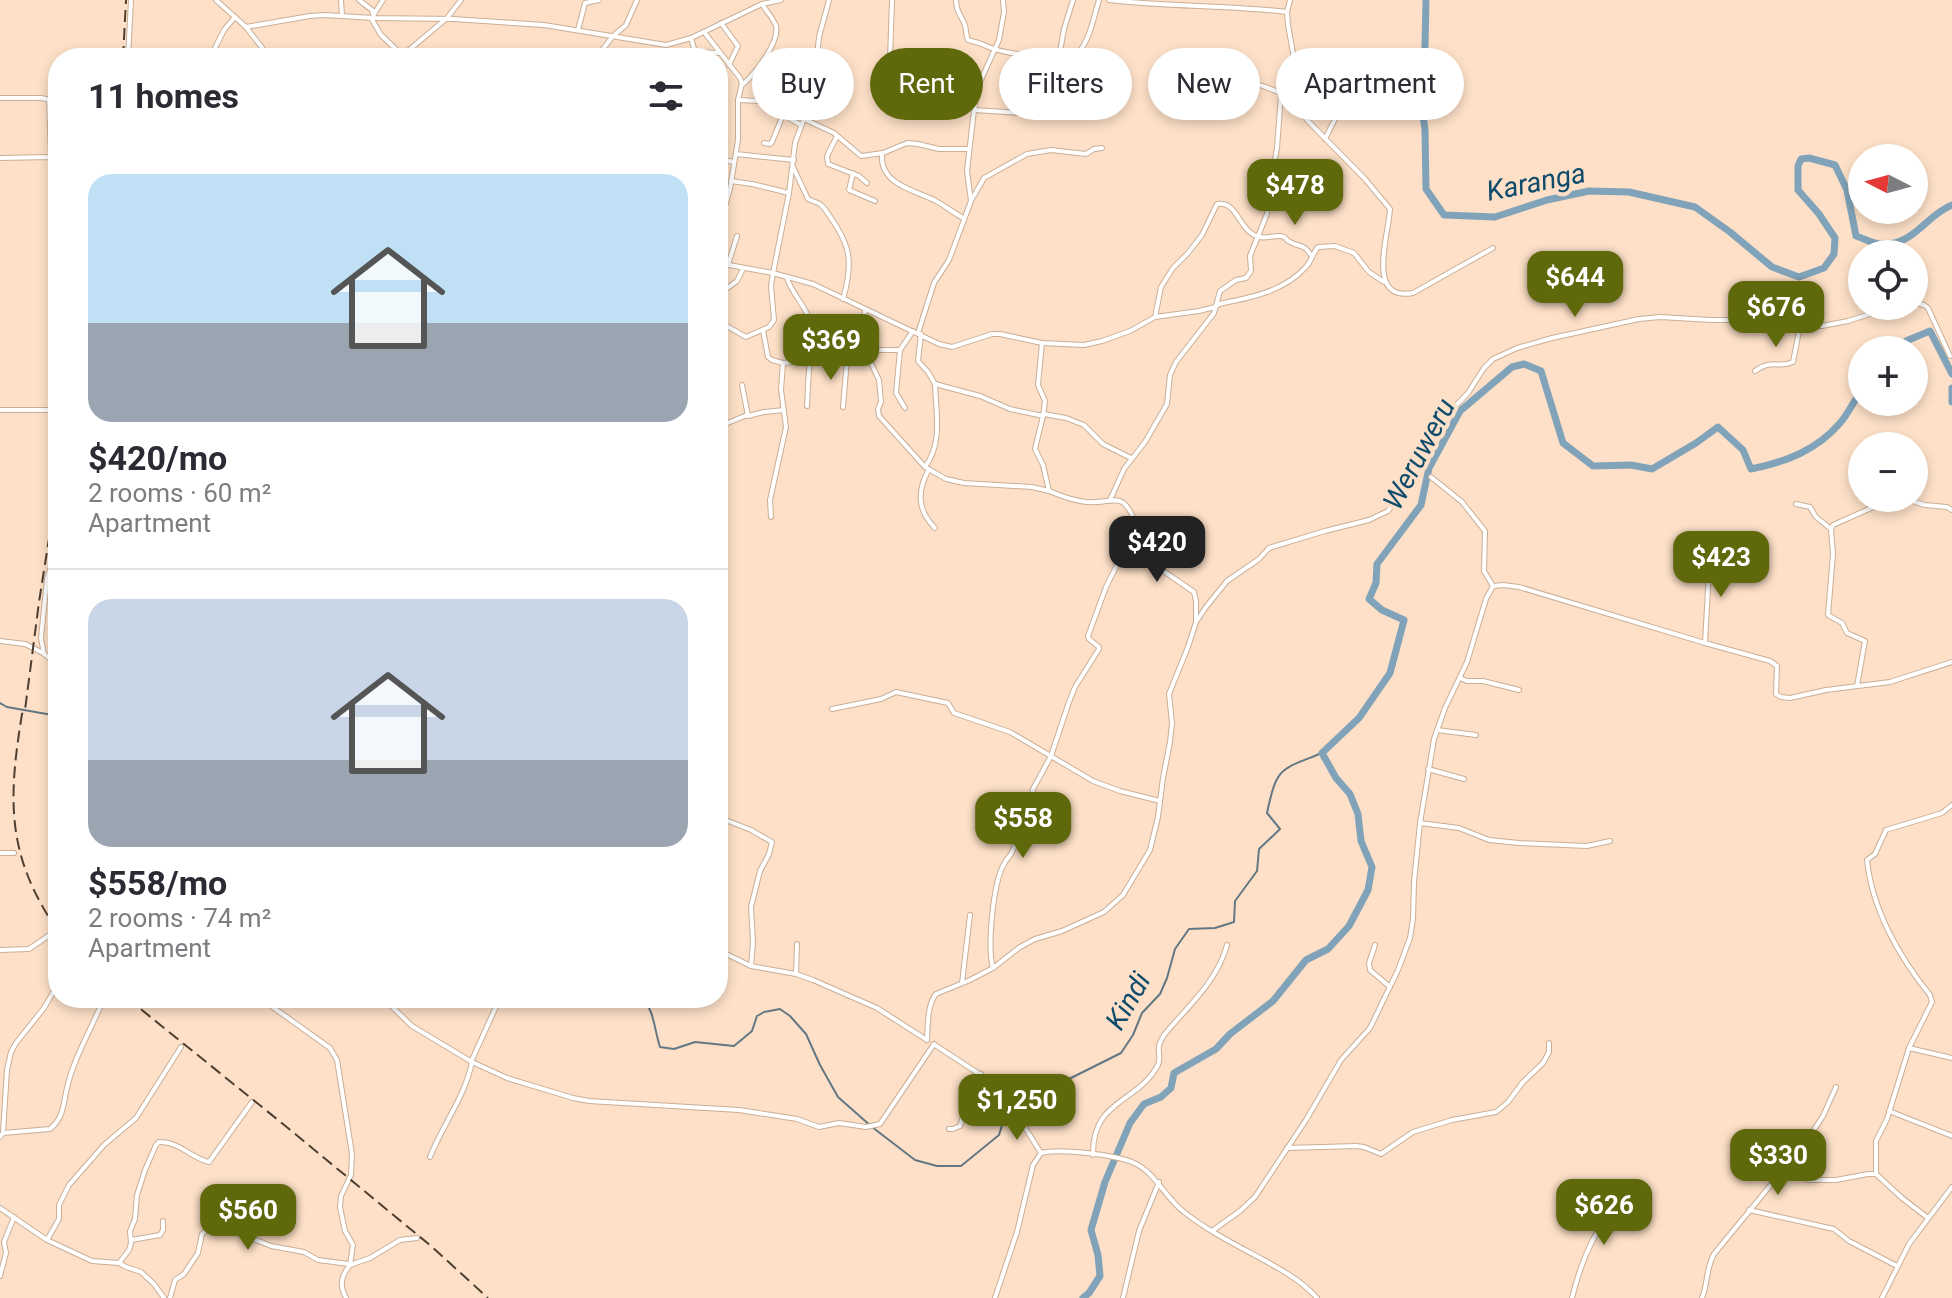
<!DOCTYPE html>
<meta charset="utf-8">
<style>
body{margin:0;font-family:Roboto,sans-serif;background:#f2f2f3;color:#2b2b33;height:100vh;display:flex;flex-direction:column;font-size:30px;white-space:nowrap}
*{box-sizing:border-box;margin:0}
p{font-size:26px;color:#7c7c81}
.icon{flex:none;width:44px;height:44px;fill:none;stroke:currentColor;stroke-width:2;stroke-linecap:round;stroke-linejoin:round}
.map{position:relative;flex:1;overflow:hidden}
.details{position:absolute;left:48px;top:48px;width:680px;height:960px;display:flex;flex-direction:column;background:#fff;border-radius:32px;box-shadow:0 4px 12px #0003}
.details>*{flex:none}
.banner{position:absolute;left:752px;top:48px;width:760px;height:72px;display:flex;gap:16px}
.needle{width:52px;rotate:276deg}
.fabs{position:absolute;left:1848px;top:144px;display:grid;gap:16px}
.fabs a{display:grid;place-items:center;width:80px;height:80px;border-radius:50%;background:#fff;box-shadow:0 4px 12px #0003;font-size:40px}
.price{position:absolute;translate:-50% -68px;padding:0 18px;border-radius:16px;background:#5f680b;color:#fff;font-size:26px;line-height:52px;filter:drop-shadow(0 2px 4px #0008)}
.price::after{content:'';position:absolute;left:50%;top:48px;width:24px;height:18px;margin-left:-12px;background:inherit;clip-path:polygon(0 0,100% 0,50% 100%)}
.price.current{background:#222;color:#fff}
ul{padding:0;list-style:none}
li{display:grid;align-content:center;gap:16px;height:424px;padding:0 40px}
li+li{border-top:2px solid #e1e1e2}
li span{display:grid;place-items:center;height:248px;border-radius:24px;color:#555}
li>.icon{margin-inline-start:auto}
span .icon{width:144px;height:144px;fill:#fffc;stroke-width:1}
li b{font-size:34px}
h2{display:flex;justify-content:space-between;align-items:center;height:96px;padding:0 40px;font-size:34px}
.pill{padding:0 28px;border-radius:36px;background:#fff;box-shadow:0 4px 12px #0003;font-size:28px;line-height:72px}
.pill.current{background:#5f680b;color:#fff}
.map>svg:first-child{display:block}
</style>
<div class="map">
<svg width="1952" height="1298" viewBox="0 0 1952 1298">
<rect width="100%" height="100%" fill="#fde0c7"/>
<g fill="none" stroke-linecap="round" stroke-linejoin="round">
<g stroke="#637884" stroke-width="2">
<polyline points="0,703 7,707 58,716"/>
<path d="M 644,998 C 655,1016 654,1028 660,1047 L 674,1049 L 695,1042 L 734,1046 L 752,1031 L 757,1016 L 764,1012 L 780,1009 L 790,1016 L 806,1034 L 820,1065 L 838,1097 L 872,1127 L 915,1160 L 937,1166 L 961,1166 L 999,1135 L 1003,1122 L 1010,1111 L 1024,1098 L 1049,1089 L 1121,1053 L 1133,1035 L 1142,1013 L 1160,994 L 1167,978 L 1175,949 L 1189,929 L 1215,928 L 1234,922 L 1235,901 L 1257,871 L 1259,849 L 1280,829 L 1267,813 C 1277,766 1280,770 1322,753"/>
</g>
<g stroke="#81a3b9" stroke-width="7">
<path d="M 1426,0 L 1425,46 L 1420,93 L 1425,130 L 1426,189 L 1444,215 L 1495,217 L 1547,200 L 1589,191 L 1629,192 L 1695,207 L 1730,232 L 1772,267 L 1799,277 L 1824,268 L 1834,254 L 1835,238 L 1819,214 L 1798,190 L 1798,166 L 1801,159 L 1809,158 L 1835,165 L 1847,190 L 1856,236 C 1863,238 1873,244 1880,244 C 1913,247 1926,215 1952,205"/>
<polyline points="1898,350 1906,341 1930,331 1952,374"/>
<polyline points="1952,388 1952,402"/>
<path d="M 1083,1298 L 1089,1293 L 1100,1276 L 1098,1255 L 1091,1230 L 1105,1182 L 1130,1123 L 1144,1104 L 1161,1097 L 1171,1088 L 1174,1073 L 1216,1049 L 1230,1034 L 1273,1001 L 1306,960 L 1328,949 L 1349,926 L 1368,890 L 1372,867 L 1361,841 L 1358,814 L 1350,794 L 1336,778 L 1322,753 L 1359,718 L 1390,673 L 1404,620 L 1382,610 L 1369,599 L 1376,583 L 1377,564 L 1421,505 L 1429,468 L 1460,411 L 1512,367 L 1524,364 L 1541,371 L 1563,443 L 1593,466 L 1631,465 L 1652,469 L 1696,443 L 1718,427 L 1743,450 L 1751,469 C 1786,462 1817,450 1840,423 C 1849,413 1853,401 1862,391"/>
</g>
<defs>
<g id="minor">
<polyline points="216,0 246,27 270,58"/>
<polyline points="341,0 342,16"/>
<polyline points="359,0 372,10 374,18"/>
<path d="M 956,0 C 956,11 960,14 964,23 C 967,28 965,34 968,40 C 978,42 983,44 991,48 C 1003,53 1062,61 1073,57 C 1075,56 1077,54 1078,53 C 1090,40 1094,16 1099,0"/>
<path d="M 1109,0 C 1168,7 1228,5 1287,12"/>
<path d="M 1290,0 L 1287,12 L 1288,25 L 1304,114 L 1307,120 L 1365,179 L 1390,209 C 1389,234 1365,302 1413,293 L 1493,248"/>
<polyline points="374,14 383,0"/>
<polyline points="371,18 381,35 405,58"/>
<polyline points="721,23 738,46 729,65"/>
<polyline points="246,27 310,16 324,15 374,18 453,19 544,25 666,45 691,38 762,4 781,0"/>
<polyline points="578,30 585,3 599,0"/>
<polyline points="704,32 740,78 742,83 738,100 738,140 730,189 718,230"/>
<polyline points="691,38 695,52 720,53"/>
<polyline points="403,55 447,18 461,0"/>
<polyline points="352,57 352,58"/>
<polyline points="1059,57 1064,29 1073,0"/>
<polyline points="128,58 131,0"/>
<polyline points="210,58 224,30 235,17"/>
<polyline points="596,58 613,36 626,25 637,0"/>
<polyline points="1260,85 1292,97 1302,105"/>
<path d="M 741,86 C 753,76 780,43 776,26 C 774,19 766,11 762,4"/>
<polyline points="889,88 892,0"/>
<polyline points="0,98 41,98 58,101"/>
<polyline points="49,99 51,157"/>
<polyline points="738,100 759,101 801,125"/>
<polyline points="974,110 1020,113 1028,111 1035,55"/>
<polyline points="804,119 834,133 861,156 883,153 907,143 918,144 939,149 969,149"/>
<polyline points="837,136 827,156 828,164 859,176 867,183"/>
<path d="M 1325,139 C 1339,112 1339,101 1371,95"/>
<polyline points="764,143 770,144 772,142 783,115"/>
<polyline points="736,154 794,160"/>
<path d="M 882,155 C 880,185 915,190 936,201 C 945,206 954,213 963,218"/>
<polyline points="0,158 51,157 54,165 58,168"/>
<polyline points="718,159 734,162"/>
<path d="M 793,167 L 808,199 L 820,204 L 824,208 C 849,242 855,258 843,299"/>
<polyline points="853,173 849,190 875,201"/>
<polyline points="731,181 752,184 789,193"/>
<polyline points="1253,182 1263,188 1267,196"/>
<polyline points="972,199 984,178 1027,154 1051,150 1086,154 1094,149 1102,148"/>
<path d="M 718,263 L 773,273 L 813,284 L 939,344 L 952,347 L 992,334 L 1000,334 L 1042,343 L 1084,345 L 1102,341 L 1130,331 L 1155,317 L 1199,311 L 1215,307 L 1219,304 C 1249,298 1283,292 1305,268 C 1311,262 1313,253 1318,247 L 1335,246 L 1354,253 L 1369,272 L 1384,282"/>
<polyline points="728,265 737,236"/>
<path d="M 787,278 C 792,294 805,305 811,323 C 816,337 811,348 810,361 C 808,376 808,391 807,406"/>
<polyline points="718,295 737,281 743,269"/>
<polyline points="1914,303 1924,305 1928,308 1950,356"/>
<polyline points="865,310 862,344 879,380 881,402 878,409 879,416 925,467 946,479 964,483 1032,487 1049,491"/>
<path d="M 1155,317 L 1161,287 L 1173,268 L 1188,253 L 1202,235 L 1217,204 C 1237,201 1238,227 1254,235 C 1264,240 1269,236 1279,236 C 1288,236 1283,239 1290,242 C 1301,248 1303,243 1311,255"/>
<polyline points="718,321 746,337 769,327 774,320 771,286 773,273 789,193 795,143 813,94 819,37 829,0"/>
<polyline points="763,330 768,357 772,360 783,363 810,360 847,359 876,350 900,350 913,331"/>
<polyline points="918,333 934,283 949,260 971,201 967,171 974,110 979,84 999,40 1004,12 1003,0"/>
<polyline points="921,334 918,361 928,372 935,384 980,396 1010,409 1043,416"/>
<polyline points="900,350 896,393 905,408"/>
<path d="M 1755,371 C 1774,358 1777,369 1793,362 L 1800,326"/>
<polyline points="742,385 748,416 764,412 784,410"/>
<polyline points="843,407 847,359"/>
<polyline points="0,410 58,410"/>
<polyline points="1044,414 1066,418 1084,425 1103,444 1131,458"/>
<polyline points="718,427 747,415"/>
<path d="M 925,467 C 943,443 936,413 935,384"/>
<path d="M 929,469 C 917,491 917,510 935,528"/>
<polyline points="1431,477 1462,502 1485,531 1484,571 1493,586"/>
<polyline points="1902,498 1925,505 1947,507 1952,510"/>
<polyline points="1110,500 1124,469 1145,442 1167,404 1170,375 1176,362 1214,313 1220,291 1236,280 1246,278 1251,271 1250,256 1267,214 1268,198 1277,148 1281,94"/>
<polyline points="1796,504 1810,507 1816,517 1831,529 1833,554 1828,615 1842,623 1847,633 1865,641 1857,686"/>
<polyline points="58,512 54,558 47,579 41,638 44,654 58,665"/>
<polyline points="771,517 770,500 786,427 781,390 783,363"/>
<polyline points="1831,529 1833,525 1878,505 1884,498"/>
<polyline points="1124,544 1194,592 1196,601 1196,620"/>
<polyline points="0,641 25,644 43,653"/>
<polyline points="1705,643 1710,553"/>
<polyline points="1460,678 1467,681 1483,681 1519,690"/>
<polyline points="832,709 881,699 896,692 948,703 954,713 1010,732 1093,781 1120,791 1160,801"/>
<polyline points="1437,730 1476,735"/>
<polyline points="1428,769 1464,779"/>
<polyline points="718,817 751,830 772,842 769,854 760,871 751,907 753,942 751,966"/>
<polyline points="1420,823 1459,828 1489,840 1519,843 1587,846 1610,841"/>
<polyline points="0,853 14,853"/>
<polyline points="1375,945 1369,963 1370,970 1390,987"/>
<polyline points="0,950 29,949 54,932"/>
<polyline points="718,950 751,966 796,974 813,980 877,1008 927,1040"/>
<path d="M 993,968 C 987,947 993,883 1004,864 C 1006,860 1009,857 1011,854 C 1019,837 1026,820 1035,803 L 1035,799 L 1032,795 L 1033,789 L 1051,756 L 1069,702 L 1075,687 L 1099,649 L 1099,647 L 1089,639 L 1088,636 L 1106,587 L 1124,551 L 1125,536 L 1135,521 C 1121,489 1115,504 1087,502 C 1074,501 1061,496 1049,491 L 1043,465 L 1035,449 L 1043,416 L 1045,401 L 1038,385 L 1042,343"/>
<polyline points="796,974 797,944"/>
<polyline points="962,983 970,915"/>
<polyline points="260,998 330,1048 337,1060 352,1154 351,1175 341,1196 340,1207 345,1231 353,1245 350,1265"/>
<polyline points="383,998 412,1026 472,1062 507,1078 573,1098 589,1101 739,1110 797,1119 819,1127 839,1123 866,1127 880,1124 934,1044"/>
<path d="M 927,1040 C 928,1025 927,1005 936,994 L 970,980 L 993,968 L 1020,947 L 1035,939 L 1062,931 L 1104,912 L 1123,895 L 1150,850 L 1158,817 L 1163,778 L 1170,742 L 1172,723 L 1169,694 L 1188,647 L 1196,622 L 1206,607 L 1227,581 L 1259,559 L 1269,548 L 1325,531 L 1369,520 L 1388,511 L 1412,476 L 1443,419 L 1468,393 L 1484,368 L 1493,359 L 1517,348 L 1552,338 L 1639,319 L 1660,317 L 1711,320 L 1756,320 L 1800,326 L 1822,326 L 1848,321 L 1895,306"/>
<polyline points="935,1045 987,1079 1017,1115 1041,1153"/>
<polyline points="1909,1048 1952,1058"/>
<polyline points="471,1062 500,998"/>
<polyline points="1889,1111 1952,1136"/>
<polyline points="949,1129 953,1129 960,1126 971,1093 981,1074"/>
<polyline points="3,1133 7,1070 11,1052 16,1043 44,1008 58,984"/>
<path d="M 0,1137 L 3,1133 L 50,1129 C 64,1118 63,1104 67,1088 C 74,1057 92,1028 104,998"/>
<polyline points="1287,1148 1356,1146 1364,1147 1381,1154 1413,1132 1452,1120 1496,1112 1508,1102 1523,1082 1543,1063 1549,1052 1549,1043"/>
<path d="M 1093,1155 C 1092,1099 1137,1104 1158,1065 C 1161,1059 1158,1053 1159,1046 C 1159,1043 1163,1037 1164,1035 C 1188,1006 1217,982 1227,945"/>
<path d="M 430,1157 C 443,1124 465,1097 472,1062"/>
<polyline points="1789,1162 1798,1173 1808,1180 1836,1180 1868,1174 1876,1174 1902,1198 1928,1218"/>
<path d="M 1876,1174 L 1876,1141 L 1887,1119 L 1909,1048 L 1932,1002 L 1930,995 C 1899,957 1872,909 1867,860 L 1875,854 L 1886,830 L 1942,813 L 1952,805"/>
<polyline points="0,1208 47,1240 92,1261 119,1263 126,1267 141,1272 154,1284 164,1298"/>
<polyline points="1749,1210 1834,1229 1849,1241 1897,1266"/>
<polyline points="1212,1231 1240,1211 1255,1197 1306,1120 1341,1060 1370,1028 1398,970 1410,938 1413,919 1414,882 1420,823 1434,739 1445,708 1467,662 1486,599 1493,586 1503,585 1519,587 1705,643 1770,661 1777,666 1776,694 1781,697 1790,698 1826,690 1890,682 1952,662"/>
<polyline points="47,1240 59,1219 59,1205 69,1185 104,1145 136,1118 181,1047"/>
<polyline points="131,1240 160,1235 163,1230 163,1221"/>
<path d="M 119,1263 L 129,1250 L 131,1243 L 130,1231 L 135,1219 L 137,1195 L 145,1170 L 156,1145 L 159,1142 C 179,1141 192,1159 209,1162 L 252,1102"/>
<polyline points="0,1276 6,1253 4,1242 14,1217"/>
<polyline points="170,1298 175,1280 184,1274 198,1253 202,1234 207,1230 213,1229 231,1230 271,1246 304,1252 318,1260 349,1264"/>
<path d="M 346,1298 C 339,1285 341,1276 350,1265 L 370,1258 L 400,1240 L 417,1238"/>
<path d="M 995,1298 L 1017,1232 L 1033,1165 L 1041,1153 C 1059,1148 1114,1155 1132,1162 C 1156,1172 1164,1197 1184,1212 C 1208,1231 1236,1245 1262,1259 C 1282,1270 1302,1281 1317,1298"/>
<polyline points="1123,1298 1139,1231 1159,1182"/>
<path d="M 1572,1298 C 1583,1253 1597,1228 1624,1191"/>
<path d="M 1702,1298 C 1708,1283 1706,1268 1714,1254 L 1806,1142 L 1823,1116 L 1836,1087"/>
<polyline points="1882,1298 1909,1244 1952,1187"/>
</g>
</defs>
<use href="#minor" stroke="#caae96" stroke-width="6"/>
<use href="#minor" stroke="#fff" stroke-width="4"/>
<g stroke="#4e3f33" stroke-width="2" stroke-dasharray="12 6" stroke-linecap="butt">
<polyline points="123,58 126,0"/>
<path d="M 58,482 L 39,602 L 25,710 L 22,714 C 8,800 6,856 58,931"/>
<polyline points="127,998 283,1124 431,1246 488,1298"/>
</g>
</g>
<g text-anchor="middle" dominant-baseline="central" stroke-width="8" stroke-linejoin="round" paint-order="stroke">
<g font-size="28" font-style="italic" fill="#0f4c6c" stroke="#fde0c7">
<text transform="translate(1536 182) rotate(-11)">Karanga</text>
<text transform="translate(1419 454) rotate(-62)">Weruweru</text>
<text transform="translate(1128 1001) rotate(-60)">Kindi</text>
</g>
</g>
</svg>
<div class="fabs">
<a><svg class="needle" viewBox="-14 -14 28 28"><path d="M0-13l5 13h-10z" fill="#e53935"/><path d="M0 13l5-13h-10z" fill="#7c7c81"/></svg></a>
<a><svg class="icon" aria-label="locate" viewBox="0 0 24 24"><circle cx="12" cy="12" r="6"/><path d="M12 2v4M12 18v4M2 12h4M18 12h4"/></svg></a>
<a>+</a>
<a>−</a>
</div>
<b class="price" style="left:1295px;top:227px">$478</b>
<b class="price" style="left:1575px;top:319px">$644</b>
<b class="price" style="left:1776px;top:349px">$676</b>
<b class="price" style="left:831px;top:382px">$369</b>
<b class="price current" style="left:1157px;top:584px">$420</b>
<b class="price" style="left:1721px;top:599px">$423</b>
<b class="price" style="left:1023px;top:860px">$558</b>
<b class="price" style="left:1017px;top:1142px">$1,250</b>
<b class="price" style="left:1778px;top:1197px">$330</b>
<b class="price" style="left:1604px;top:1247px">$626</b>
<b class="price" style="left:248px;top:1252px">$560</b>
<div class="banner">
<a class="pill">Buy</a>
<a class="pill current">Rent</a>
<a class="pill">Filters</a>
<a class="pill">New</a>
<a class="pill">Apartment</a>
</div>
<section class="details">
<h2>11 homes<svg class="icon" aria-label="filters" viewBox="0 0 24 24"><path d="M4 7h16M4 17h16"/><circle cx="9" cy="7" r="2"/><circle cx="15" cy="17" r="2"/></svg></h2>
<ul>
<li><span style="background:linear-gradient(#bfe0f5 60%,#9aa5b1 0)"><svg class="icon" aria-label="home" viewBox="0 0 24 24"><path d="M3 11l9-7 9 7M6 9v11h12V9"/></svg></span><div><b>$420/mo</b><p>2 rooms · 60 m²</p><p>Apartment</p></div></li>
<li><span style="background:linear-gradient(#c9d6e8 65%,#9aa5b1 0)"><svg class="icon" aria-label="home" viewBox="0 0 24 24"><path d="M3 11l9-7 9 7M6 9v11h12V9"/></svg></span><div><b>$558/mo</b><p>2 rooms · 74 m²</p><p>Apartment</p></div></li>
</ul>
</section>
</div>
